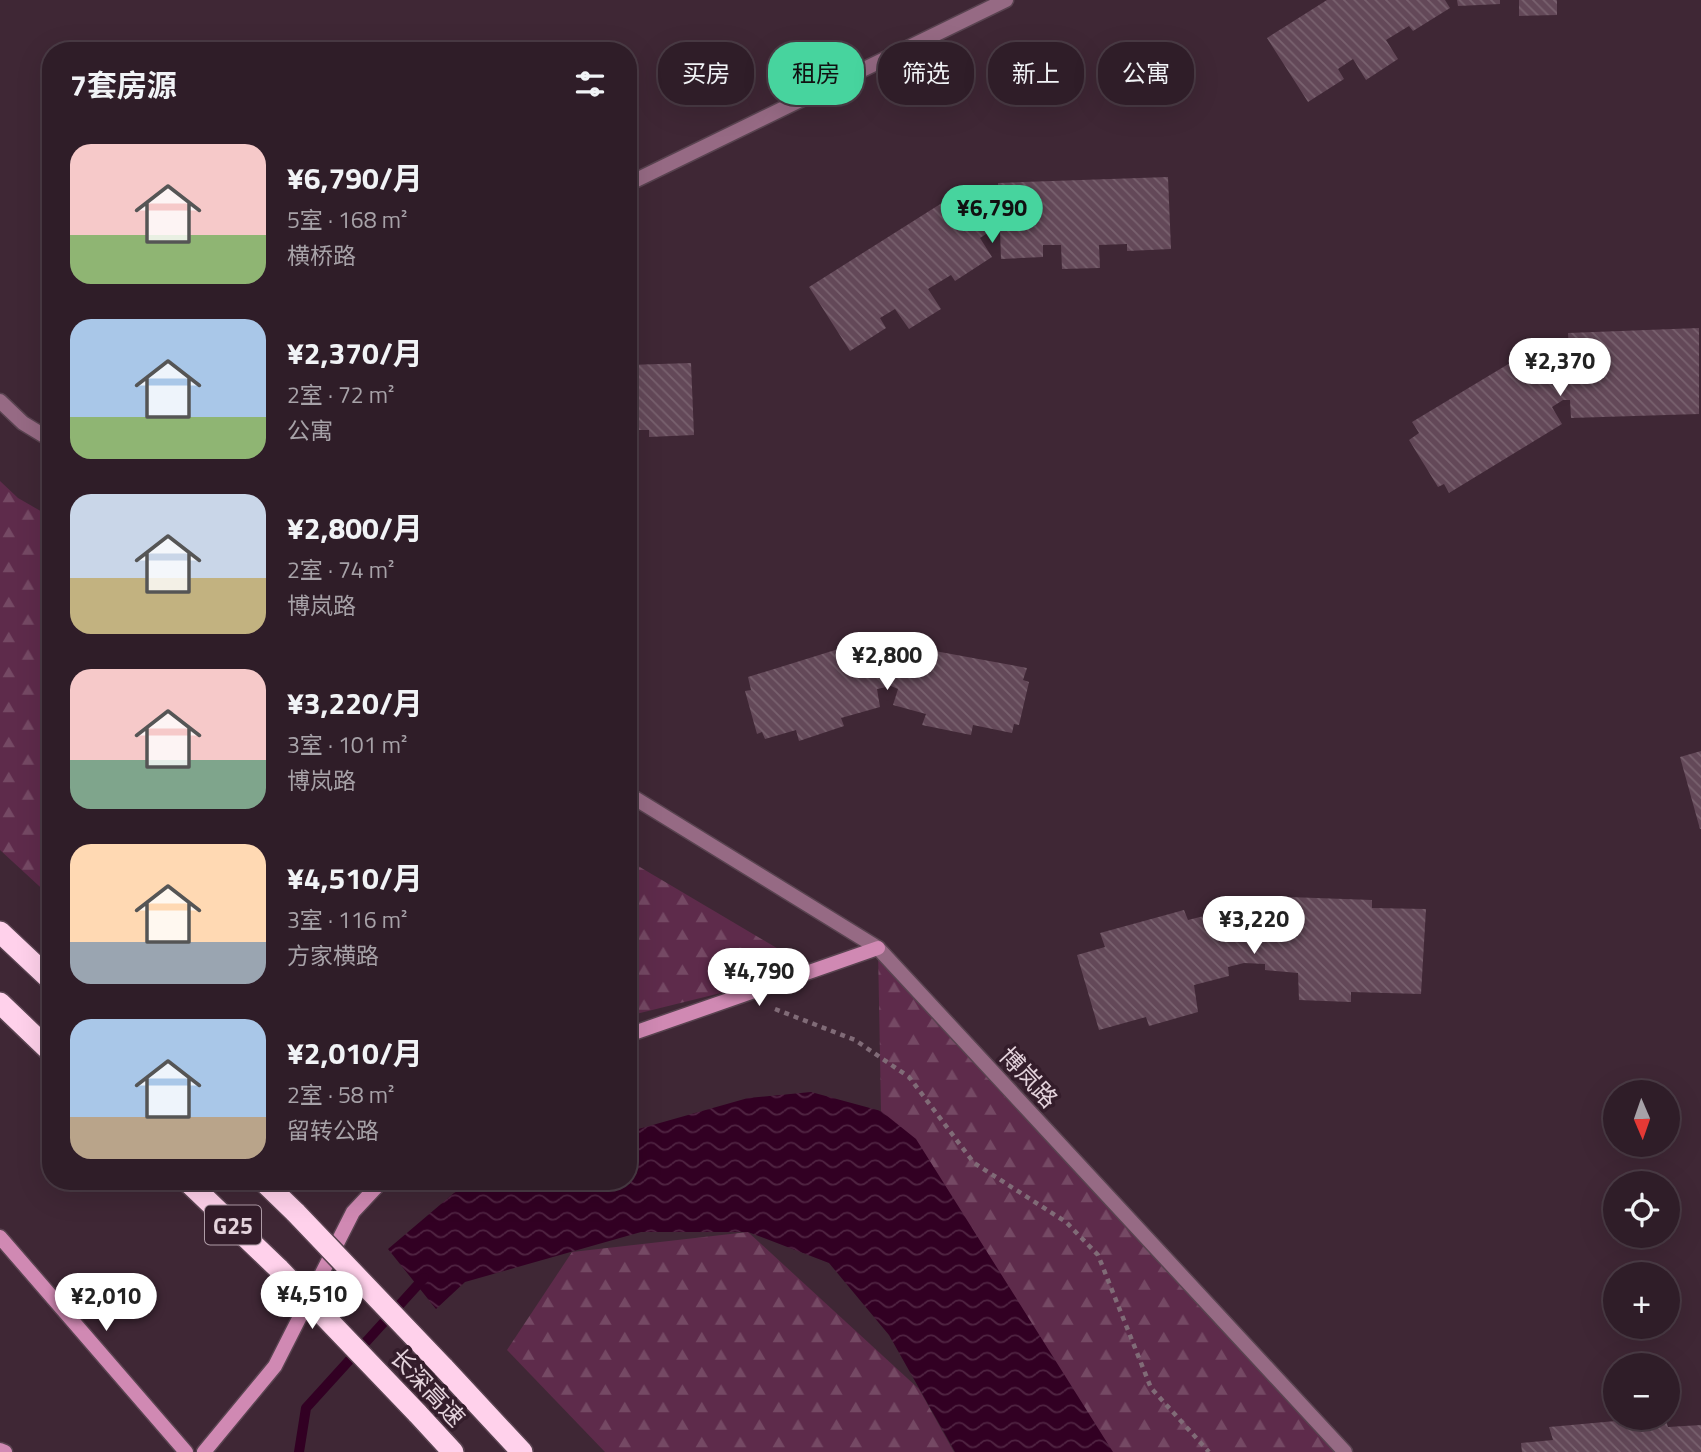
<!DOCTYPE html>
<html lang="zh">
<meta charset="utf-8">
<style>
body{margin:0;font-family:"Titillium Web","Noto Sans SC",sans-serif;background:#372630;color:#f1f3f6;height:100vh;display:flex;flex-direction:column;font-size:26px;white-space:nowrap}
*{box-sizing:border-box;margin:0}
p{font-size:23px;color:#a7a2a8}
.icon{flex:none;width:38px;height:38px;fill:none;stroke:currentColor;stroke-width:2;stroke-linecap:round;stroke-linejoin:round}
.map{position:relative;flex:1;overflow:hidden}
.panel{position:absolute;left:42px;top:42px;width:595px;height:1148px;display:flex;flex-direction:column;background:#2f1d28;border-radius:28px;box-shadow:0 7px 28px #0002,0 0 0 2px #4a3b45}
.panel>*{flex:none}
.hud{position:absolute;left:658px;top:42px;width:665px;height:63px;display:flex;gap:14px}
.needle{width:46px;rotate:178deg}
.buttons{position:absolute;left:1603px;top:1080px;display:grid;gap:14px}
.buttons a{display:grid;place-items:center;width:77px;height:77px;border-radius:50%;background:#2f1d28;box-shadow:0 7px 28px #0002,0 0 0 2px #4a3b45;font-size:35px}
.price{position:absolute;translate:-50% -60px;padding:0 16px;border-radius:24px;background:#fff;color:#222;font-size:23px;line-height:46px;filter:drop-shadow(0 2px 4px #0008)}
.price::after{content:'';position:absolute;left:50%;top:42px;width:21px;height:16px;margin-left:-10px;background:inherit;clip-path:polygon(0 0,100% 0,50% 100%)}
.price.active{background:#47d49e;color:#111}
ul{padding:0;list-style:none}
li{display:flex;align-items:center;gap:21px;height:175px;padding:0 28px}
li span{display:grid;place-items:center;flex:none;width:196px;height:140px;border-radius:21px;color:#555}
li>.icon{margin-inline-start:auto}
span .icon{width:84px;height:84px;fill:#fffc;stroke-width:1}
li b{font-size:30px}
h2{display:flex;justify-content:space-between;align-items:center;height:84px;padding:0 28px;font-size:30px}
.pill{padding:0 24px;border-radius:28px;background:#2f1d28;box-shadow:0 7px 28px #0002,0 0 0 2px #4a3b45;font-size:24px;line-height:63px}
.pill.active{background:#47d49e;color:#111}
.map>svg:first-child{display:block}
</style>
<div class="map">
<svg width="1701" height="1452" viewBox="0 0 1701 1452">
<defs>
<pattern id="forest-firs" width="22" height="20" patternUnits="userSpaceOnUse" patternTransform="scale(1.75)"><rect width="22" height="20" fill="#5e2b4b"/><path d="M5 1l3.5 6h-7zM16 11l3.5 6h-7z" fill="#754964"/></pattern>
<pattern id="water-waves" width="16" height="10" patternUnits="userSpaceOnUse" patternTransform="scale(1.75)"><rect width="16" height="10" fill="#320023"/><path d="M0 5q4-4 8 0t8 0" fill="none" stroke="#502442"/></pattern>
<pattern id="building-back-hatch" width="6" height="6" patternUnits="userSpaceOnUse" patternTransform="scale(1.75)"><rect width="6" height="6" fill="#634858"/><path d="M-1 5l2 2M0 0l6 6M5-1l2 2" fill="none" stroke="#79626f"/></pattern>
</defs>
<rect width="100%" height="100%" fill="#3f2735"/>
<g fill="url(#forest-firs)">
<polygon points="0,481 18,498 51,517 51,897 0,850"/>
<polygon points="628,860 814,970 628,1016"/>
<polygon points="878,948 1345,1452 1111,1452 881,1111"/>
<polygon points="748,1232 919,1389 954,1452 605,1452 507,1350 572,1252"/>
</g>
<polygon fill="url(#water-waves)" points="811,1092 881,1111 916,1139 1113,1452 955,1452 889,1335 829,1263 748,1232 641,1232 465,1282 436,1309 388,1249 454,1193 476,1181 628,1181 628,1132 748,1098"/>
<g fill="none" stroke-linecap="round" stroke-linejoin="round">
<polyline stroke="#320023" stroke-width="10" points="299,1452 306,1408 424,1278"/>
</g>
<g fill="url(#building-back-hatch)">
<polygon points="1327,0 1445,0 1450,8 1413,31 1409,26 1386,40 1398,59 1366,80 1353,59 1338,69 1344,79 1308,102 1267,38"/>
<polygon points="1457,0 1500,0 1500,4 1458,6"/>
<polygon points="1519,0 1557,0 1557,15 1519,16"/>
<polygon points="1168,177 1171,249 1127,251 1127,244 1099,245 1100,268 1062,269 1061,245 1043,245 1043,257 1001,259 1000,229 992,230 980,238 992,257 955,281 951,275 928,289 941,309 909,329 895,309 880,318 886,328 850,351 809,287 953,196 964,214 984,203 998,200 998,183"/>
<polygon points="1699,328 1699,414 1571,418 1570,400 1563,400 1552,407 1562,424 1449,493 1444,484 1438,487 1409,440 1419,433 1412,422 1515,360 1526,378 1569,352 1568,333"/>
<polygon points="691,363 694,435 649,437 649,430 628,430 628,365"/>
<polygon points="861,642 868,658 910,658 913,647 1027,668 1023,680 1029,682 1019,725 1014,724 1012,733 973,725 971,735 922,725 926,714 893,705 898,689 891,686 877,689 880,707 841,718 844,726 799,741 796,730 765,739 762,732 757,734 745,691 751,690 748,677"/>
<polygon points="1701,751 1701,829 1700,829 1680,757"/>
<polygon points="1289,897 1372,900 1372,908 1426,909 1421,994 1351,992 1351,1002 1299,1000 1298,973 1265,970 1265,964 1244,963 1228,967 1229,976 1194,985 1198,1012 1149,1026 1146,1017 1099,1030 1077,955 1105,947 1100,933 1184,910 1188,920 1236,908 1289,906"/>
<polygon points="1649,1418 1665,1418 1668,1427 1701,1425 1701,1452 1522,1452 1521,1443 1553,1440 1549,1427"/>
</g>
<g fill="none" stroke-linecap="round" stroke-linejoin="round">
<defs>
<g id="street">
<polyline points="628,184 1006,0"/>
<polyline points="0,401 23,423 51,440"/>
<polyline points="628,794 878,948 1345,1452"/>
</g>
<g id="secondary">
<polyline points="628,1035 878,948"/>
<polyline points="0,1237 186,1452"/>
<polyline points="0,1450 5,1452"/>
<polyline points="204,1452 275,1366 353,1212 382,1181"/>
</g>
<g id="highway">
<polyline points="0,932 51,980"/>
<polyline points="0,1003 51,1052"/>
<polyline points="187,1181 279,1269"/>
<polyline points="263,1181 296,1213"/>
<polyline points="443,1367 522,1452"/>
<polyline points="417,1413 453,1452"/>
</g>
</defs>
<use href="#street" stroke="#594350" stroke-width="17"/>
<use href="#secondary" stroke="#594350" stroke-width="17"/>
<use href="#highway" stroke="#594350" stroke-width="24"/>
<polyline stroke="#806b77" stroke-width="4.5" stroke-dasharray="5 5" stroke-linecap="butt" points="775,1009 855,1040 909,1077 974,1163 1066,1222 1098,1255 1151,1388 1209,1452"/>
<use href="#street" stroke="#966a84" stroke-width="14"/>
<use href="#secondary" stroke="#d089b3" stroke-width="14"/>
<use href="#highway" stroke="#ffd1eb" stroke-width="21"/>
<defs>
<g id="highway-bridge">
<polyline points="296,1213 443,1367"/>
<polyline points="279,1269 417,1413"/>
</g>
</defs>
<use href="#highway-bridge" stroke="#594350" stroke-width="24" stroke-linecap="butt"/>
<use href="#highway-bridge" stroke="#ffd1eb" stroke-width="21"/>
</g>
<g text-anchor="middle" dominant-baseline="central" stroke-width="7" stroke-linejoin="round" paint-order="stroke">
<rect fill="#341d2b" stroke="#af9ca7" stroke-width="2" x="205" y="1205.5" width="56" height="39" rx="5"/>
<g font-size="23" font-weight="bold" fill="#e4d3dc">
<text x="233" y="1225">G25</text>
</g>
<g font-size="24" fill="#e4d3dc" stroke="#341d2b">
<text transform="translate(1029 1077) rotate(47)">博岚路</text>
<text transform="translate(428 1387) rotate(47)">长深高速</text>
</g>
</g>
</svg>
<div class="buttons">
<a><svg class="needle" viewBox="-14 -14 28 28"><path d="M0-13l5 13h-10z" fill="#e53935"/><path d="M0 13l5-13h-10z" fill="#a7a2a8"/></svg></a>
<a><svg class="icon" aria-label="locate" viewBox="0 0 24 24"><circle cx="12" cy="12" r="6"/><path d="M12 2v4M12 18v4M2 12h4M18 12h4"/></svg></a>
<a>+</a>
<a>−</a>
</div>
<b class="price active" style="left:992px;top:245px">¥6,790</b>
<b class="price" style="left:1560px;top:398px">¥2,370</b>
<b class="price" style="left:887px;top:692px">¥2,800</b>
<b class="price" style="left:1254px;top:956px">¥3,220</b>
<b class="price" style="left:759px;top:1008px">¥4,790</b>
<b class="price" style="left:312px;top:1331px">¥4,510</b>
<b class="price" style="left:106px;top:1333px">¥2,010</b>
<div class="hud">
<a class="pill">买房</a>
<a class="pill active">租房</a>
<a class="pill">筛选</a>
<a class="pill">新上</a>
<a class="pill">公寓</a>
</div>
<section class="panel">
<h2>7套房源<svg class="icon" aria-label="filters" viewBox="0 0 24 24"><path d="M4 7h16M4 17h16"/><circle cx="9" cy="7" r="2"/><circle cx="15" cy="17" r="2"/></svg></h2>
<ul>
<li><span style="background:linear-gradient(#f6c9c9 65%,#8fb573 0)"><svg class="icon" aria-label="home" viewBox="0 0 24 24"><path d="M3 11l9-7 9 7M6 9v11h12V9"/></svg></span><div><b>¥6,790/月</b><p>5室 · 168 m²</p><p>横桥路</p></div></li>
<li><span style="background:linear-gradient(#a9c7e8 70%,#8fb573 0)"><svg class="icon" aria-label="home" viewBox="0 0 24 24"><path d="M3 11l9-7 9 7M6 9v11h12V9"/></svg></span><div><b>¥2,370/月</b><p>2室 · 72 m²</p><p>公寓</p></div></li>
<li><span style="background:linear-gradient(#c9d6e8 60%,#c2b280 0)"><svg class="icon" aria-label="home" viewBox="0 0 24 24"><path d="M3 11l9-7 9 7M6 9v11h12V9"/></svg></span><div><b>¥2,800/月</b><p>2室 · 74 m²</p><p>博岚路</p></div></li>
<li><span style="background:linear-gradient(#f6c9c9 65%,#7fa58c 0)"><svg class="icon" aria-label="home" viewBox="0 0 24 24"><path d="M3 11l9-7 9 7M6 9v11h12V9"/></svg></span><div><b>¥3,220/月</b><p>3室 · 101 m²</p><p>博岚路</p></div></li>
<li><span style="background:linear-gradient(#ffd9b3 70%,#9aa5b1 0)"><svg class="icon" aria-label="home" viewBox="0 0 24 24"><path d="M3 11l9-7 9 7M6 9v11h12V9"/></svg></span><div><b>¥4,510/月</b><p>3室 · 116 m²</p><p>方家横路</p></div></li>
<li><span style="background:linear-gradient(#a9c7e8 70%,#b9a48a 0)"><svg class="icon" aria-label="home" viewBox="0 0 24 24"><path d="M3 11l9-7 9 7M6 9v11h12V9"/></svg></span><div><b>¥2,010/月</b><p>2室 · 58 m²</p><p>留转公路</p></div></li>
</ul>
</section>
</div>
